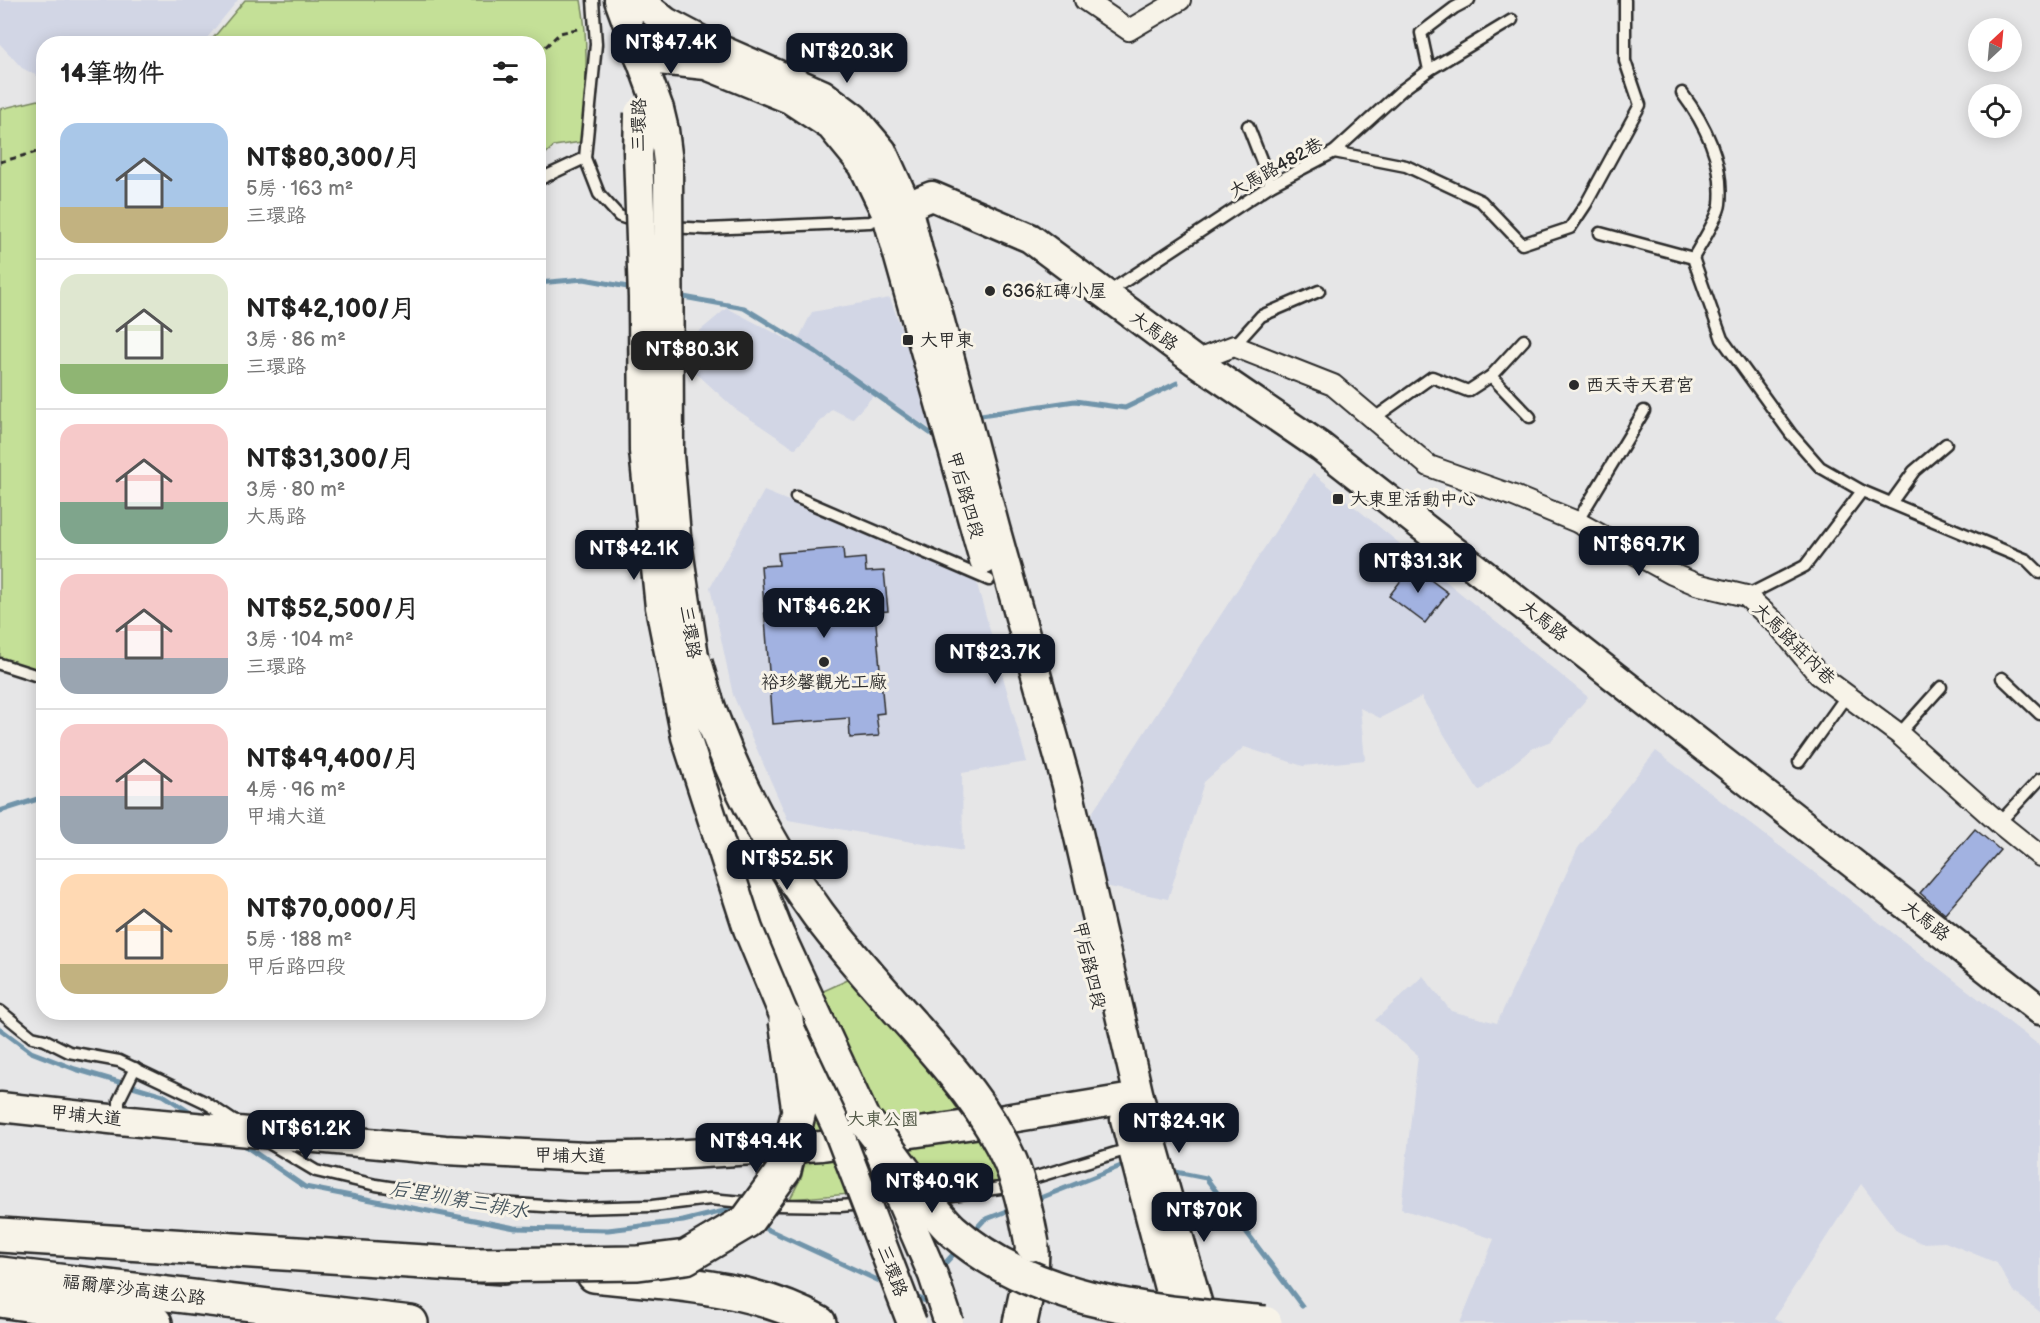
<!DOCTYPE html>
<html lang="zh-TW">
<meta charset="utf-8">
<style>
body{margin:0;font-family:"Balsamiq Sans","LXGW WenKai TC",sans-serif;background:#f2f2f2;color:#222;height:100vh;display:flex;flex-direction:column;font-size:22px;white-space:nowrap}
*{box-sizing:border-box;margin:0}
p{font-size:20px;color:#767676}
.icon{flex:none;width:33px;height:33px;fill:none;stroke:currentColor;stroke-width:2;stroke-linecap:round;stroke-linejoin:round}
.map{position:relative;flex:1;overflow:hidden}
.side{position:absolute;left:36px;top:36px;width:510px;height:984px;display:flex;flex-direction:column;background:#fff;border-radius:24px;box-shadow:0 3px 15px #0003}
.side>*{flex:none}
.needle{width:39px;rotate:26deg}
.buttons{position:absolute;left:1968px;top:18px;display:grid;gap:12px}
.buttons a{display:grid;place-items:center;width:54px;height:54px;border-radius:50%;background:#fff;box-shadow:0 3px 15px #0003;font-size:30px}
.price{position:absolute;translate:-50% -51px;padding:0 14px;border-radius:12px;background:#111827;color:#fff;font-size:20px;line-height:39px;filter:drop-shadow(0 2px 3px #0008)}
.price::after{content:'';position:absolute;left:50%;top:36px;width:18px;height:14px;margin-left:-9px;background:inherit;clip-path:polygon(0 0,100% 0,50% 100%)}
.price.active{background:#222;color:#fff}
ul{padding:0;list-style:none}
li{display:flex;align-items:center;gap:18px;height:150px;padding:0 24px}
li+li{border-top:2px solid #e0e0e0}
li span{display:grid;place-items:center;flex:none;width:168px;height:120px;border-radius:18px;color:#555}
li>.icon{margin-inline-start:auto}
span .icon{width:72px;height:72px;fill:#fffc;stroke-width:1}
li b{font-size:26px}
h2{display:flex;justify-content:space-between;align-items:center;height:72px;padding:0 24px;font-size:26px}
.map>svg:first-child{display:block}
</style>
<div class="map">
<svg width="2040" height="1323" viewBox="0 0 2040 1323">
<rect width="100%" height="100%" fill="#e6e6e7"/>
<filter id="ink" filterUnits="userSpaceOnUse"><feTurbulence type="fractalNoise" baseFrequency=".0167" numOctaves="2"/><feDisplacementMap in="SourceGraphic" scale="12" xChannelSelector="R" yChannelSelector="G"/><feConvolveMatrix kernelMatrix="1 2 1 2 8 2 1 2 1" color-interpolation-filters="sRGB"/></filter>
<g filter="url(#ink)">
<g fill="#d2d6e5">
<polygon points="0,0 238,0 203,43 44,44 43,79 22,68 0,44"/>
<polygon points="890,298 939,434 875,394 852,419 832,409 795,449 734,408 694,371 695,335 727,308 796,344 812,312"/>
<polygon points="1313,473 1588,697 1551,741 1533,748 1479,791 1421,697 1380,718 1360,708 1365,760 1303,766 1244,747 1204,782 1168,899 1095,884 1081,830"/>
<polygon points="764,491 975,577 1027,762 962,773 963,851 788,820 733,695 710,587"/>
<polygon points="1656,751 2040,1046 2040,1312 2013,1291 1997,1263 1945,1242 1921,1243 1897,1231 1861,1184 1774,1318 1784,1323 1460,1323 1494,1239 1401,1209 1418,1055 1375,1020 1423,976 1451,1011 1497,1023 1578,848"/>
</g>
<g fill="#c4e097" stroke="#788661" stroke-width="1.5">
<path d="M 245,0 L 581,0 C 590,47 585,94 581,142 L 554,146 L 539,160 L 538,44 L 209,43 Z"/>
<polygon points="43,99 44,667 17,672 0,668 0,109"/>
<polygon points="850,979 949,1083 1008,1181 790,1199 802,1176 811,1122 795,1004"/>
</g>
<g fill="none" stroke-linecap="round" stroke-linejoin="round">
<g stroke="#7094aa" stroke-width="5">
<polyline points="538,283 584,279 633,288"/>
<polyline points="678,296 744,308 816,352 933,435 940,432"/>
<polyline points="973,418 981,415 1075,401 1125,408 1177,383"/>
<polyline points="0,811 44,797"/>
<polyline points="0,1029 31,1052 75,1069 163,1095 194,1115"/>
<polyline points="241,1143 305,1187 515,1228 608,1230 683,1221 728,1210 736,1214"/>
<polyline points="1171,1171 1206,1178 1302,1306"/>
<polyline points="1035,1200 1126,1164"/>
<polyline points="758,1225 886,1284"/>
<polyline points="972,1233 984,1220 1015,1208"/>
<polyline points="940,1269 958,1249"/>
<polyline points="911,1295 933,1304"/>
</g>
</g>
<g fill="#a2b2e1" stroke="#2b2b2b" stroke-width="1.5">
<polygon points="843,548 844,560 865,558 866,572 884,571 888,611 875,612 884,713 876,714 879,736 850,738 849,718 773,724 761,566 779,565 778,553"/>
<polygon points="1412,566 1448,593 1425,623 1389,596"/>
<polygon points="1975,829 2000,850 1945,914 1920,893"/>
</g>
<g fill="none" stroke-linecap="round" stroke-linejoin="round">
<defs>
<g id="lane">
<polyline points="593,0 596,44 585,158 599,194 619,216 639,223"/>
<polyline points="1429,70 1512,20"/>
<path d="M 1682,93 C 1706,125 1724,163 1720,204 C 1719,216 1700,246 1693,258"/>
<polyline points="1248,126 1271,185"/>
<polyline points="1334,152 1406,166 1481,201 1522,244 1570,228 1586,204 1640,105 1625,61 1625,0"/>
<polyline points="538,180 585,158"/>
<polyline points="670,227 707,229 870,222 887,215"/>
<polyline points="1600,233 1693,258 1722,339 1791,434 1820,467 1862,491 2027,560 2040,573"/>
<polyline points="1107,293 1271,185 1334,152 1402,90 1429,70 1421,33 1454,8 1469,0"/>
<polyline points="1234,346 1261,316 1319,291"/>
<polyline points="1491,376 1530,417"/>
<polyline points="1373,419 1432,377 1468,391 1491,376 1524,340"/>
<polyline points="796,497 989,580"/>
<polyline points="1891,503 1914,471 1946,444"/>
<polyline points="1577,522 1644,411"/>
<polyline points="1746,596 1805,566 1862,491"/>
<polyline points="0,664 38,676 44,674"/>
<polyline points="2002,678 2040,714"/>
<polyline points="1899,734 1941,687"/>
<polyline points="1799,762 1847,695"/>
<polyline points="1999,823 2040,779"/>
<polyline points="0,1011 32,1037 45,1040 69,1052 119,1061 205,1102 235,1122"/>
<polyline points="119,1120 119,1100 135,1068"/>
<polyline points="269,1143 316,1171 376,1185 484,1202 574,1208 652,1206 710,1199 777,1205 840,1206 899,1201"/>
<polyline points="932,1198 1000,1188 1132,1148"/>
</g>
<g id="street">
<polyline points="1085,0 1129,30 1180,0"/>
<polyline points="1195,361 1234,346 1333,385 1429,466 1514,496 1577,522 1672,574 1696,584 1746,596 1778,625 1818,674 1899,734 1999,823 2040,856"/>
</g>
<g id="secondary">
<polyline points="619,0 659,109"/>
<polyline points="638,0 666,22 710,45 822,94 854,118 882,151 907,206 918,251 934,299 995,528 1067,785 1139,1097 1203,1323"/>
<polyline points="640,58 706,65 790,99 831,126 863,165 887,215 984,560"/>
<polyline points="888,214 932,196 1030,238 1195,361 1321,447 2040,1010"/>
<polyline points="717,762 742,840 779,933 867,1123"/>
<polyline points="0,1107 119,1120 445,1150 586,1157 671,1155 822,1146 981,1123 1139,1097"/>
<polyline points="1125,1119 1178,1323"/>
</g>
<g id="highway">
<polyline points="0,1235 503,1267"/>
<polyline points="0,1274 411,1323"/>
<path d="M 594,1275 C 668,1283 752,1285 819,1323"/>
<polyline points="0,1300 155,1323"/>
<polyline points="1020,1323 1031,1273 1032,1251"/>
</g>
</defs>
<use href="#lane" stroke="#2b2b2b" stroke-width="15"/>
<use href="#street" stroke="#2b2b2b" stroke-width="24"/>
<use href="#secondary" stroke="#2b2b2b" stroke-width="33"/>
<use href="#highway" stroke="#2b2b2b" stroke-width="38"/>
<g stroke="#2b2b2b" stroke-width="3" stroke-dasharray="6 4.5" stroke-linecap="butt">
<polyline points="538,54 560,33 581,28"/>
<polyline points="0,162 44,150"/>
</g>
<use href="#lane" stroke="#f7f3e8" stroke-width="10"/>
<use href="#street" stroke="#f7f3e8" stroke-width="20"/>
<use href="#secondary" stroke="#f7f3e8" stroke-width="28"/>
<use href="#highway" stroke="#f7f3e8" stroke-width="33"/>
<defs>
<g id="secondary-bridge">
<polyline points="659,109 664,130 668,162 669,455 676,536 695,663"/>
<polyline points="639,113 638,152 643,298 644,451 660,607 686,737 748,929 786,1020 838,1130 912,1323"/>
<polyline points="879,1150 933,1275 949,1323"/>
</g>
<g id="highway-bridge">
<path d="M 695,663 C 701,683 706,704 714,723 C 740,792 775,855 818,914 C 847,953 880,989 912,1025 C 949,1067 987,1109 1010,1161 C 1021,1187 1027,1216 1032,1244"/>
<path d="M 867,1123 C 884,1144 900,1166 917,1188 C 928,1202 939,1218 952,1230 C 1036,1305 1158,1312 1265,1323"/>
<polyline points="475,1265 638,1263 686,1257 747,1221 784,1170 799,1111 786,1020"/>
</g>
</defs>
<use href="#secondary-bridge" stroke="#2b2b2b" stroke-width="33" stroke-linecap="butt"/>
<use href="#highway-bridge" stroke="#2b2b2b" stroke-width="38" stroke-linecap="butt"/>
<use href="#secondary-bridge" stroke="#f7f3e8" stroke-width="28"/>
<use href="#highway-bridge" stroke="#f7f3e8" stroke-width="33"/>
</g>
</g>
<g fill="#2b2b2b" stroke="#f7f3e8" stroke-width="2">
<circle cx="990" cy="291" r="6"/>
<rect x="902" y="334" width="12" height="12" rx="3"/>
<circle cx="1574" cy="385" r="6"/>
<rect x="1332" y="493" width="12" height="12" rx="3"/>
<circle cx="824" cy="662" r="6"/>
</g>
<g text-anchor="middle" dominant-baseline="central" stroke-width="6" stroke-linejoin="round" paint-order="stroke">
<g font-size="18" fill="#2b2b2b" stroke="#f7f3e8">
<text transform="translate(639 125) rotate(-89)">三環路</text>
<text transform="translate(1276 168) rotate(-29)">大馬路482巷</text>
<text transform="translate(1154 331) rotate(36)">大馬路</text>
<text transform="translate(965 495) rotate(74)">甲后路四段</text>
<text transform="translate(1544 621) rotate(38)">大馬路</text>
<text transform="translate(690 632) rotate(81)">三環路</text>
<text transform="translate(1794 644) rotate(45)">大馬路莊內巷</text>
<text transform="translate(1926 921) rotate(38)">大馬路</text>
<text transform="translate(1089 965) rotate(77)">甲后路四段</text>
<text transform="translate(86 1116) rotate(6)">甲埔大道</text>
<text transform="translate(570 1156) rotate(1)">甲埔大道</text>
<text transform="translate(892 1271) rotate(69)">三環路</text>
<text transform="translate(134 1290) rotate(7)">福爾摩沙高速公路</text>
</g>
<g font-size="18" fill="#2b2b2b" stroke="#f7f3e8" text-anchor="start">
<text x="1002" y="291">636紅磚小屋</text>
<text x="920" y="340">大甲東</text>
<text x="1586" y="385">西天寺天君宮</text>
<text x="1350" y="499">大東里活動中心</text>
<text x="824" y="682" text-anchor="middle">裕珍馨觀光工廠</text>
</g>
<g font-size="18" fill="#515846" stroke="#f7f3e8">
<text x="883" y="1119">大東公園</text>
</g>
<g font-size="20" font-style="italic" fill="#485760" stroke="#f7f3e8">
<text transform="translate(459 1200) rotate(10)">后里圳第三排水</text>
</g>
</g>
</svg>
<div class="buttons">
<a><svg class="needle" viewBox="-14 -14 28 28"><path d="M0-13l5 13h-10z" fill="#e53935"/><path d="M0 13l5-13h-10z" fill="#767676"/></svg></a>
<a><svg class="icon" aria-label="locate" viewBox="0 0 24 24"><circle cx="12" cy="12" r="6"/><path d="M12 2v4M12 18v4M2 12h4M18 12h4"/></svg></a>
</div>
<b class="price" style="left:671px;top:75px">NT$47.4K</b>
<b class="price" style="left:847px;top:84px">NT$20.3K</b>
<b class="price active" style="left:692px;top:382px">NT$80.3K</b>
<b class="price" style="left:1639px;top:577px">NT$69.7K</b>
<b class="price" style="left:634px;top:581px">NT$42.1K</b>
<b class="price" style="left:1418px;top:594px">NT$31.3K</b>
<b class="price" style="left:824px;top:639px">NT$46.2K</b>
<b class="price" style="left:995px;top:685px">NT$23.7K</b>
<b class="price" style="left:787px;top:891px">NT$52.5K</b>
<b class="price" style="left:1179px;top:1154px">NT$24.9K</b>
<b class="price" style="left:306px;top:1161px">NT$61.2K</b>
<b class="price" style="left:756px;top:1174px">NT$49.4K</b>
<b class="price" style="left:932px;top:1214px">NT$40.9K</b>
<b class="price" style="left:1204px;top:1243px">NT$70K</b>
<section class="side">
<h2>14筆物件<svg class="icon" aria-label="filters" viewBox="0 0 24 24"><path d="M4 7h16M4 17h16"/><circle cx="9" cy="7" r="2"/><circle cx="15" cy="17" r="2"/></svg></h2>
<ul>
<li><span style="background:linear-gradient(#a9c7e8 70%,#c2b280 0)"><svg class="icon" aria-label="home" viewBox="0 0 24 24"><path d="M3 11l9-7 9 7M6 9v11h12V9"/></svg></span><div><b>NT$80,300/月</b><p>5房 · 163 m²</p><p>三環路</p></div></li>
<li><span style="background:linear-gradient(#dfe7d0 75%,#8fb573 0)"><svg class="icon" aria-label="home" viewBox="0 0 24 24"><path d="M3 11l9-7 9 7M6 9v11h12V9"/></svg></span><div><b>NT$42,100/月</b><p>3房 · 86 m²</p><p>三環路</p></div></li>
<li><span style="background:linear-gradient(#f6c9c9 65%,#7fa58c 0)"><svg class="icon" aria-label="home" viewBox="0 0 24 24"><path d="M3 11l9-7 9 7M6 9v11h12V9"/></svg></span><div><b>NT$31,300/月</b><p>3房 · 80 m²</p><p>大馬路</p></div></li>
<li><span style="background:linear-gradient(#f6c9c9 70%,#9aa5b1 0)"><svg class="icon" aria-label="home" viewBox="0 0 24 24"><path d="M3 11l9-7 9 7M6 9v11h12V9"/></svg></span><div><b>NT$52,500/月</b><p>3房 · 104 m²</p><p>三環路</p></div></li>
<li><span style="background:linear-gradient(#f6c9c9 60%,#9aa5b1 0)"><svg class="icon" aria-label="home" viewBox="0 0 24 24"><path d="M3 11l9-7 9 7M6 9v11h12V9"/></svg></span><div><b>NT$49,400/月</b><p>4房 · 96 m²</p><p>甲埔大道</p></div></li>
<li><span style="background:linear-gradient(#ffd9b3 75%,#c2b280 0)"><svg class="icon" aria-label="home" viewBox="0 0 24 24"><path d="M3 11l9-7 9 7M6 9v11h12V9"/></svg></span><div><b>NT$70,000/月</b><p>5房 · 188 m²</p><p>甲后路四段</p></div></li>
</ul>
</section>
</div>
